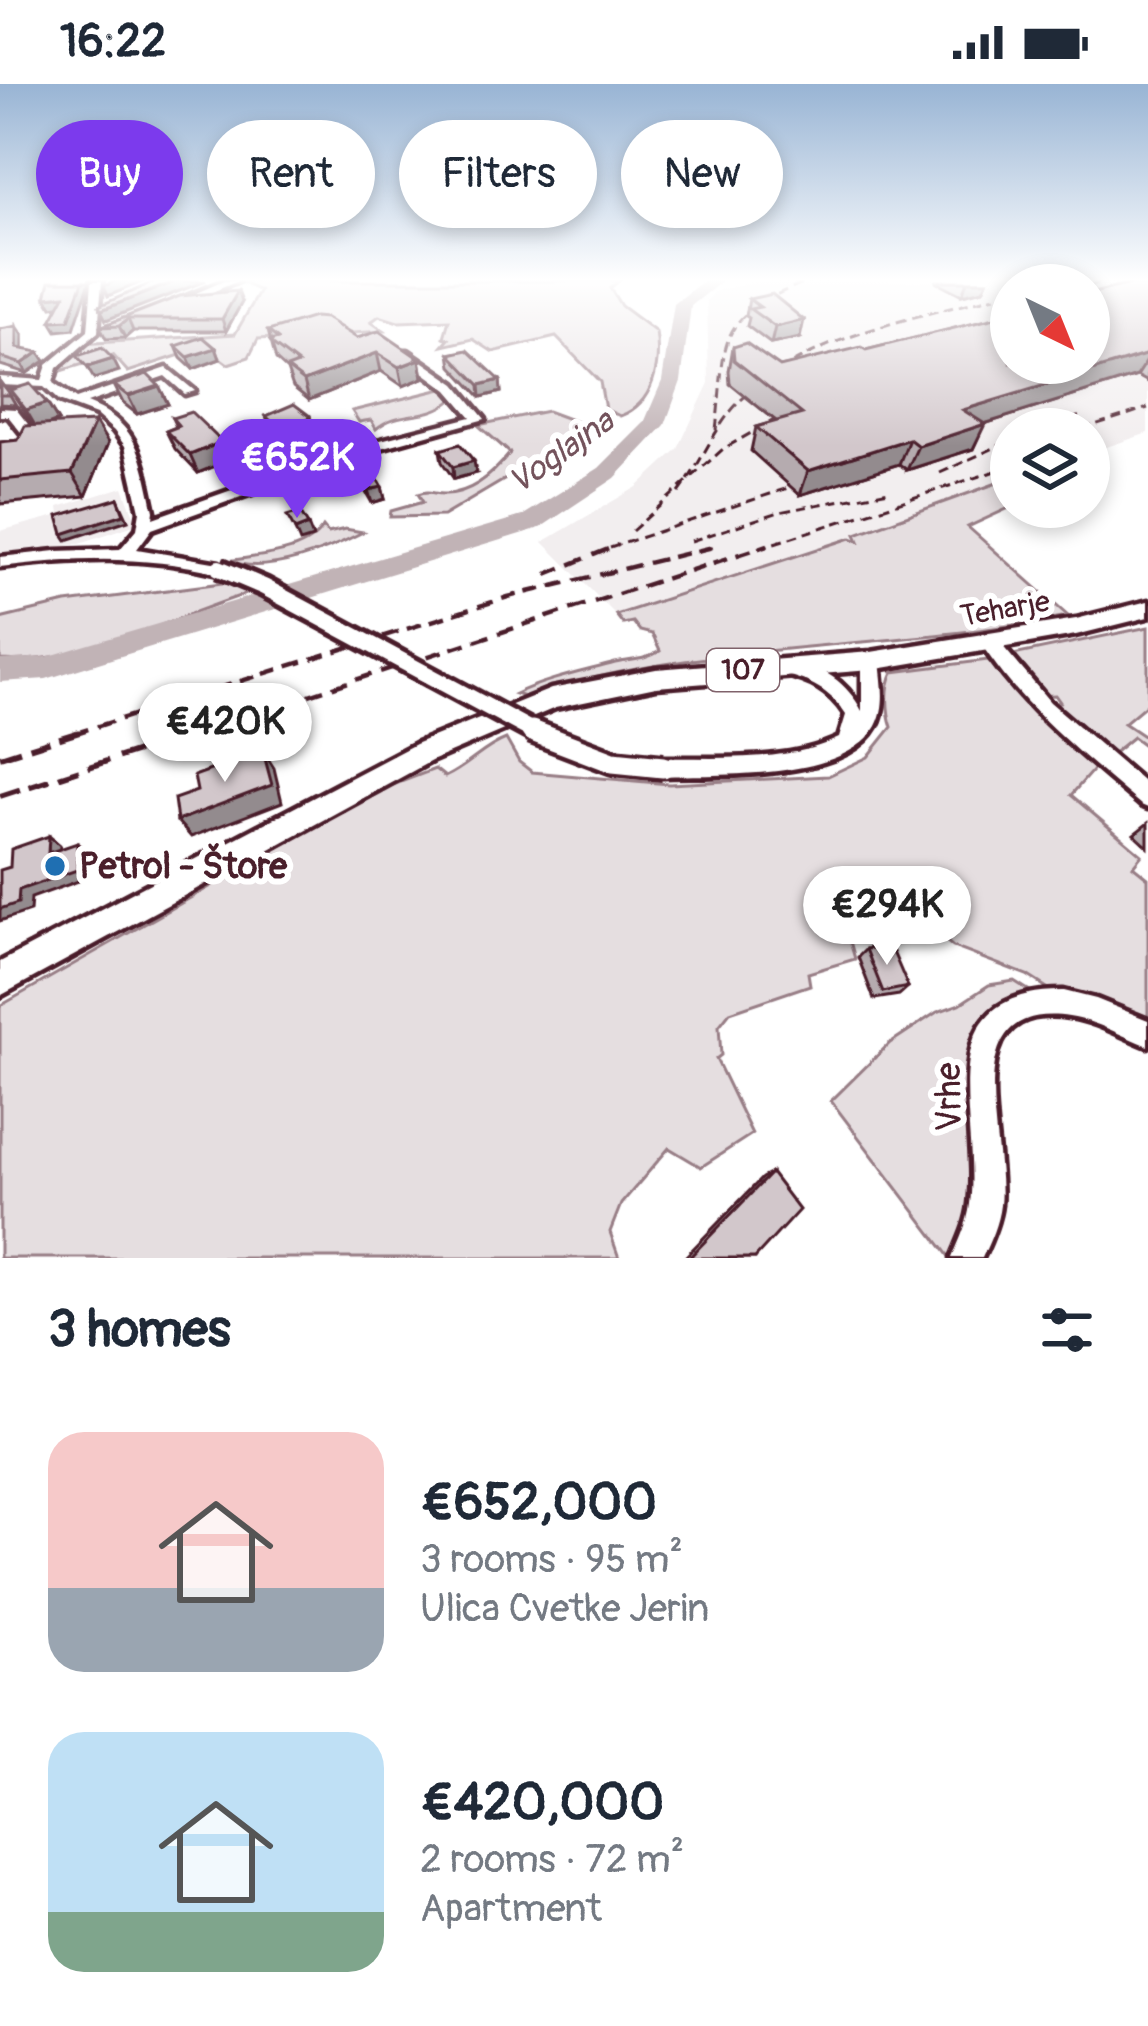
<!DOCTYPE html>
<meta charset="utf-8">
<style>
body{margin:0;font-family:Pangolin,sans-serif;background:#f2f2f3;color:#1f2937;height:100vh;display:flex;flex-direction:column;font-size:45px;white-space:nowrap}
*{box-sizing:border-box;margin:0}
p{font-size:39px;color:#747a83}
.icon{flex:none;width:66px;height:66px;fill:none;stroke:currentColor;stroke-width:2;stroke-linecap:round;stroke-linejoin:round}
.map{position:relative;height:1174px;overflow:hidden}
.panel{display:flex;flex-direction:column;background:#fff;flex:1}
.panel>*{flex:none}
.banner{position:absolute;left:36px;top:36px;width:1077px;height:108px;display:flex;gap:24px}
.needle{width:78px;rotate:137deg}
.fabs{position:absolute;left:990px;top:180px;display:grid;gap:24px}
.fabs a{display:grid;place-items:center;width:120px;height:120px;border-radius:50%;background:#fff;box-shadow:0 6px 18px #0003;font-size:60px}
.price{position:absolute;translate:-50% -102px;padding:0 27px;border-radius:42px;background:#fff;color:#222;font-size:39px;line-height:78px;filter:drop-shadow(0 3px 6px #0008)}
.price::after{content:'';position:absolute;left:50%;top:72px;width:36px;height:27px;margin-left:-18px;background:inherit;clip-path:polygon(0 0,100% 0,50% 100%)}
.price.selected{background:#7c3aed;color:#fff}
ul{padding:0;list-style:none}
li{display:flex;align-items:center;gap:36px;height:300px;padding:0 48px}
li span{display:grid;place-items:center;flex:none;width:336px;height:240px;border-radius:36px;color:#555}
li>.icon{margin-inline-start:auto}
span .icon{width:144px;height:144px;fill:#fffc;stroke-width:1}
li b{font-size:51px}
h2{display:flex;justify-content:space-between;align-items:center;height:144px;padding:0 48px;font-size:51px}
.pill{padding:0 42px;border-radius:54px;background:#fff;box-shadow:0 6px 18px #0003;font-size:42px;line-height:108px}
.pill.selected{background:#7c3aed;color:#fff}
.status{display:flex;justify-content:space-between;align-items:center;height:84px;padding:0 60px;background:#fff;direction:ltr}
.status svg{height:33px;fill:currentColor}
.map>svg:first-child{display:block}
</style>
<div class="status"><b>16:22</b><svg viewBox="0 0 49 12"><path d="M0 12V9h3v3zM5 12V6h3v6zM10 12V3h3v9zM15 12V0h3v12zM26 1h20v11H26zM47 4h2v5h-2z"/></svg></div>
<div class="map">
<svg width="1148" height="1174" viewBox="0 0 1148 1174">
<rect width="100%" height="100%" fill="#fff"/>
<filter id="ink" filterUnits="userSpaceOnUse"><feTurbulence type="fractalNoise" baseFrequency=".00833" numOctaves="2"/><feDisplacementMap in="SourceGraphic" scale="24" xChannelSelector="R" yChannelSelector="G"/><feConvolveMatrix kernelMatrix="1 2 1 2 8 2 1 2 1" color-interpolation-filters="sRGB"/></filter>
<g filter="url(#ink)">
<g fill="#f2eeef" fill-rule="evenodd">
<path d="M 759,197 L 1148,197 L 1148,349 L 1089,369 L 1089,345 L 1011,345 L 1011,394 L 851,454 L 616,531 L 543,458 L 637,403 L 678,365 L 709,299 L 707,216 L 716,207 ZM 1011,201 L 1089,201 L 1089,279 L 1011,279 Z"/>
<polygon points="123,403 137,440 74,461 0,470 0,447 60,431 59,423"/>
</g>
<g fill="#e5dee0" stroke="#987e86" stroke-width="3">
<path d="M 239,197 L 619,197 L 610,204 L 621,222 L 656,248 C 661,280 654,320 620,332 L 605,325 L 600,298 L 556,253 L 493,268 L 473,255 L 443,262 L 449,255 L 444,253 L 449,236 L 398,238 L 379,232 L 371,238 L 384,247 L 258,255 L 249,273 L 228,280 L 205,263 L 128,288 L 113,271 L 54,289 L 80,260 L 235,250 L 260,207 Z"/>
<path d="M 442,305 L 453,315 C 427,338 400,324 376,345 L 371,336 L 359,338 L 352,327 Z"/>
<path d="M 547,327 L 577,338 L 577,353 L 443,432 L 390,433 L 391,427 L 423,418 L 418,410 C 431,405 434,411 446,410 C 473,409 495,388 510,369 L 478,341 Z"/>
<path d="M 1011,394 L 1011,423 L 968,443 L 1068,532 C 886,567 701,556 524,613 L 515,610 C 546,595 582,588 615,579 C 632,575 644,577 660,567 L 652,550 L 640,547 L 633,538 L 623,540 L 616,531 L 851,454 L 859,457 L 856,450 Z"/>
<path d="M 323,443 L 328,449 L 345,445 L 363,448 C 328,466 267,492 229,477 C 260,471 304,471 323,443 Z"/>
<path d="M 230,498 L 255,507 C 177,531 81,582 0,576 L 0,535 L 66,519 Z"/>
<polygon points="1148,543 1148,619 1124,639 1148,655 1148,664 1133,653 1105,676 1047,621 1060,618 1055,611 1038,612 1025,599 1013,571"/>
<path d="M 988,576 L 1004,587 L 1013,604 L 1099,679 L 1071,711 L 1142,771 L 1133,782 L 1148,794 L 1148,943 L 1055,909 L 1027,891 L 953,863 L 911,827 L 844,836 L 855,875 L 808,889 L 810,901 L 730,928 L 719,942 L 721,971 L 716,975 L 752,1050 L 701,1083 L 669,1064 L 621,1120 L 610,1148 L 619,1174 L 0,1174 L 0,922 L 382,705 L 435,685 L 445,693 C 469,682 482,664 506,655 L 519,678 L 532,688 L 669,700 L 828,692 L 868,673 L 892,643 C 887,629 885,604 893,588 Z"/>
<path d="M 1014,897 L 1033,909 C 1016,917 999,923 985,937 C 936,984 1008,1112 950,1174 L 831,1017 L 890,959 L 937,928 L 960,920 L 989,901 Z"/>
</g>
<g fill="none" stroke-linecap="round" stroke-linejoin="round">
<polygon fill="#c1b3b6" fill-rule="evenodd" points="703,197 722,197 691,222 681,297 665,341 615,394 540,444 46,595 0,598 0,576 46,573 522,432 599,384 644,339 662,297 674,220"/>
<defs>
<g id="minor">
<path d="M 92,197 L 102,197 L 98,248 L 57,284 L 53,299 L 76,315 L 167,284 L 195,307 L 185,310 L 165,292 L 87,319 C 140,339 143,378 154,427 L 153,434 L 353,363 L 471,333 L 448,306 L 400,271 L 400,267 L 408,267 L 456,300 L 485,335 L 363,369 L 152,445 L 137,465 L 219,479 L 227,484 L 225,488 L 219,489 C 145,471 75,474 0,483 L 0,473 L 56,467 L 120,465 L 137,445 L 140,427 L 125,362 L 114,347 L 96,331 L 59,317 L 44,303 L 0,301 L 0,293 L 42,296 L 47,281 L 88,247 Z"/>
<polygon points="224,197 238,197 184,220 175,218"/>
<polygon points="0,324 16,325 35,349 34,352 24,352 8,332 0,332"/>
<path d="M 989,552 L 995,553 L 1050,618 L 1148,702 L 1148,724 L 1141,721 C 1083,672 1021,623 980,558 Z"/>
<path d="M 871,570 L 880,577 C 882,598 887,622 876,642 C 846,697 718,690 663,692 L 656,689 L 653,683 L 656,677 L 663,674 C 720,673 787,679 839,654 L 846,631 C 829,605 810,597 782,590 L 779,585 L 782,580 C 816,575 847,598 862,627 L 862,577 Z"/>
<path d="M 1064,907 L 1096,915 L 1148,936 L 1148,962 C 1122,952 1097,937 1069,933 C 952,916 1007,1057 1000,1121 C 998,1139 990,1157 982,1174 L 952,1174 C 959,1157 968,1139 970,1120 C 981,1036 923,906 1064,907 Z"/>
</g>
<polygon id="major" points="1148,517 1148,533 1076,551 871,586 656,603 555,624 433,676 0,912 0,878 415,660 551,605 656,585 871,568 1076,535"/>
</defs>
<use href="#minor" stroke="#4a1f2b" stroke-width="9"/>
<use href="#major" stroke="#4a1f2b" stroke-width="9"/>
<use href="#minor" fill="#fff" fill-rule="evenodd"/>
<use href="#major" fill="#fff" fill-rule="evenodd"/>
<g stroke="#4a1f2b" stroke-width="3" stroke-dasharray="10 6" stroke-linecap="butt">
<polyline points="1089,202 1107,197"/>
<polyline points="1039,345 1080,332"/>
<polyline points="1082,345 1148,324"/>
<path d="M 716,346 C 727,253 712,235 808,197"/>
<polyline points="940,389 1011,356"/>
<path d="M 679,409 C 701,380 714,343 740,317 C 804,254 912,234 995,213"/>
<polyline points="632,447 723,365 774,336"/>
<polyline points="691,457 779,428 889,407"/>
<polyline points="610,464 791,403"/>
<polyline points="707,464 713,463"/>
<polyline points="759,464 1011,382"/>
</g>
<g stroke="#4a1f2b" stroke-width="4.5" stroke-dasharray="16 9" stroke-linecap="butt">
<polyline points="547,490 618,461"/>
<polyline points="73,650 508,513 713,463"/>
<polyline points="190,650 768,461"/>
</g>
<g stroke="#4a1f2b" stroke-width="6" stroke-dasharray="21 10" stroke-linecap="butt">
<polyline points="0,673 83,647"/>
<polyline points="0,712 199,647"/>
</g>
<defs>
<polyline id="minor-bridge-far1" points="219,484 264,503 538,650"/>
<polyline id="minor-bridge" points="532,647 613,678 663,683"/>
</defs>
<use href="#minor-bridge-far1" stroke="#4a1f2b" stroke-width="26" stroke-linecap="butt"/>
<use href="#minor-bridge" stroke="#4a1f2b" stroke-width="30" stroke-linecap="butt"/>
<use href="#minor-bridge-far1" stroke="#fff" stroke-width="16"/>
<use href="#minor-bridge" stroke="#fff" stroke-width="21"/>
</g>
<g fill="#b5abaf" stroke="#4a1f2b" stroke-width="3">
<polygon points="935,197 987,197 983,206 962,211"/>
<polygon points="1148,197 1148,298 1137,292 984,340 973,365 907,386 899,380 800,411 751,367 756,343 776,337 730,300 729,287 733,263 780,283 866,266"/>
<polygon points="180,212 242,218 226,247 133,247 125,254 106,255 100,243"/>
<polygon points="749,215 800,254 771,260 747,242 749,234 746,232"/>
<polygon points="0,245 23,251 23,265 45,277 27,289 0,281"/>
<polygon points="268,247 357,254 420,275 423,294 403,302 381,287 309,316 293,303 287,286 276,276"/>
<polygon points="176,262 216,264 220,275 193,285 181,274"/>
<polygon points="450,270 500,296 501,308 481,313 452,282"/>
<polygon points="0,298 10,311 16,321 0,320"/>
<polygon points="114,301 159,302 168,320 137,330 123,319"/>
<polygon points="10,306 47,319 58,337 50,340 108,359 86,412 0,420 0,358 18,356 34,341"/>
<polygon points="266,332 310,332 315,354 287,365 273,351"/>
<polygon points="172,334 222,358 230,376 198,389 175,365 166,347 176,343"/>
<polygon points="440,366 476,389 454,395 442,378"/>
<polygon points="358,388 382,403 385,415 372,419 361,400"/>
<polygon points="1148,739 1148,763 1134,750"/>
<polygon points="866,865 908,903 899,911 874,915 858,873"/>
<polygon points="771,1089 755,1174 684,1174 762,1094"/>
</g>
<g fill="#938b8e" stroke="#4a1f2b" stroke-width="3">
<polygon points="83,197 90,197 74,245 57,247 51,237"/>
<polygon points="116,197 144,197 108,212 104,202"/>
<polygon points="177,197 205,197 106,236 101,226"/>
<polygon points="967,197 987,197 983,206 962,211"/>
<polygon points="1062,197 1081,197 1060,201"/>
<polygon points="238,207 242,218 226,247 222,235"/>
<polygon points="65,211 70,220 52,223 46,213"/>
<polygon points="128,235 133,247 125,254 119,242"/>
<polygon points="804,236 800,254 771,260 775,243"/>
<polygon points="17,242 23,251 23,273 17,264"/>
<polygon points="216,264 220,275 193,285 188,273"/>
<polygon points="39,268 45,277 27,289 22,280"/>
<polygon points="377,269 381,287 309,316 304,297"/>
<polygon points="1148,270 1148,275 1137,292 952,350 963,326"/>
<polygon points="113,275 119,287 94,295 87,283"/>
<polygon points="420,275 423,294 403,302 399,283"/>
<polygon points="500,296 501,308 481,313 480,301"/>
<polygon points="159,302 168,320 137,330 128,312"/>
<polygon points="47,319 58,337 37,345 26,326"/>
<polygon points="310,332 315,354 287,365 281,347"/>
<polygon points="95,338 108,359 86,412 72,389"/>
<polygon points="985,340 973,365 907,386 918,362"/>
<polygon points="909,355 899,380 800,411 808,387"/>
<polygon points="222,358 230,376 198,389 190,371"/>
<polygon points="474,377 476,389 454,395 453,383"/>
<polygon points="355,388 359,400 337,406 333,394"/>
<polygon points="382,403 385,415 372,419 368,406"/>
<polygon points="118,414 128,436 67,456 63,450"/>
<polygon points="308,441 313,454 300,458 295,446"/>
<polygon points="263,667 274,684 282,718 191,753 177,737"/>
<polygon points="49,752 60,761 59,777 48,769"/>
<polygon points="77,759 87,768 87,794 31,814 30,827 0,837 0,825 19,806"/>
</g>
<g fill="#d2c7cb" stroke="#4a1f2b" stroke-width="3">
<polygon points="50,197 83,197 69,236 51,237 65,211 46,213"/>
<polygon points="156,197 177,197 101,226 99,222"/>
<polygon points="1142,197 1148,197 1148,270 963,326 985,340 918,362 909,355 808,387 756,343 802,330 734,276 733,263 746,259 780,283 861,263 866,266 1011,230 1011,279 1089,279 1089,210"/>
<polygon points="238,207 222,235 128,235 119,242 100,243 180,212"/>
<polygon points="772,210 804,236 775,243 750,225 760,223 749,215"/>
<polygon points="314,233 326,234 357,254 379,247 420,275 399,283 377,269 304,297 287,284 298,280 273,261 270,257 278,255 268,247"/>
<polygon points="17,242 17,264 39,268 22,280 0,273 0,245"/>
<polygon points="203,253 216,264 188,273 176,262"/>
<polygon points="102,264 113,275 87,283 77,272"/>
<polygon points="468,266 500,296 480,301 450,270"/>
<polygon points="147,290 159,302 128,312 114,301"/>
<polygon points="0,298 10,311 0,311"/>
<polygon points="30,300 47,319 26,326 10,306"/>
<polygon points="294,320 310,332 309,335 281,347 266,332"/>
<polygon points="191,328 222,358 190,371 166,347 179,342 172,334"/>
<polygon points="95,338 72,389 0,396 0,358 18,356 25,342"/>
<polygon points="460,360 474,377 453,383 440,366"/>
<polygon points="347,373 355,388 333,394 325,379"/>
<polygon points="371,384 382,403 368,406 358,388"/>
<polygon points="118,414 124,430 63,450 58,432"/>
<polygon points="300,428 308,441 295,446 287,432"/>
<polygon points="263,667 272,701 177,737 174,715 197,707 194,692"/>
<polygon points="49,752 48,769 77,759 77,786 19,806 18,819 0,825 0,786 10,783 11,765"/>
<polygon points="890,861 908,903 883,908 866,865"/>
<polygon points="771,1089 799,1126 755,1174 689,1174"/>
</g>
</g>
<linearGradient id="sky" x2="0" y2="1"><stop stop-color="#98b4d4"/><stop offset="0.54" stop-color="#fff"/><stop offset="1" stop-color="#fff" stop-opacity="0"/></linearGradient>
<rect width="1148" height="362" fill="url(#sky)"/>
<circle fill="#1f6fb2" stroke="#fff" stroke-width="4.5" cx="55" cy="782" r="12"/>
<g text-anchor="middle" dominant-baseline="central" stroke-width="12" stroke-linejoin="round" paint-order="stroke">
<rect fill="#fff" stroke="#80626b" stroke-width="3" x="707" y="565" width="72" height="42" rx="9"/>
<g font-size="27" font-weight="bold" fill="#4a1f2b">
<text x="743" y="586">107</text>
</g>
<g font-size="30" fill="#4a1f2b" stroke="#fff">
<text transform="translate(1005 525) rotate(-10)">Teharje</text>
</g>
<g font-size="33" font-style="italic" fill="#74535c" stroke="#fff">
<text transform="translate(561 368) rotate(-35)">Voglajna</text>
</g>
<g font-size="36" font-weight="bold" fill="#4a1f2b" stroke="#fff" text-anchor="start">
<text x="79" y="782">Petrol - Štore</text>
</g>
<g font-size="36" fill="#4a1f2b" stroke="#fff">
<text transform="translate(949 1013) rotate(-91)">Vrhe</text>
</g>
</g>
</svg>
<div class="fabs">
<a><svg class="needle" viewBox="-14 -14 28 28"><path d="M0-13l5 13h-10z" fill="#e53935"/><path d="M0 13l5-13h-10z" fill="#747a83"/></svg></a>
<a><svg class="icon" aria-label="layers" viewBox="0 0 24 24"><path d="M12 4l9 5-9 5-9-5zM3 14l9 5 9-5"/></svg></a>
</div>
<b class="price selected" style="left:297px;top:437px">€652K</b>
<b class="price" style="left:225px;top:701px">€420K</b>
<b class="price" style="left:887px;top:884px">€294K</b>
<div class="banner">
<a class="pill selected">Buy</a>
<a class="pill">Rent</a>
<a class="pill">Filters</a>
<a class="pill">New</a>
</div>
</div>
<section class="panel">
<h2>3 homes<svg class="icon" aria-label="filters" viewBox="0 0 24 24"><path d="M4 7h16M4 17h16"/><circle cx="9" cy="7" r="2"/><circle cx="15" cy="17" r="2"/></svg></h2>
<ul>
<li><span style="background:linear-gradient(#f6c9c9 65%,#9aa5b1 0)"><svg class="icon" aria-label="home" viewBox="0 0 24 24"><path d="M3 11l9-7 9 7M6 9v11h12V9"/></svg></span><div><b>€652,000</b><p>3 rooms · 95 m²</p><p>Ulica Cvetke Jerin</p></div></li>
<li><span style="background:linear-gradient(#bfe0f5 75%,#7fa58c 0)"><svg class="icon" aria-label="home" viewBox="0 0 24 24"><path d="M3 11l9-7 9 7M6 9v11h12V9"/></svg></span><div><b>€420,000</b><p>2 rooms · 72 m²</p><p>Apartment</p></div></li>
</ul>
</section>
